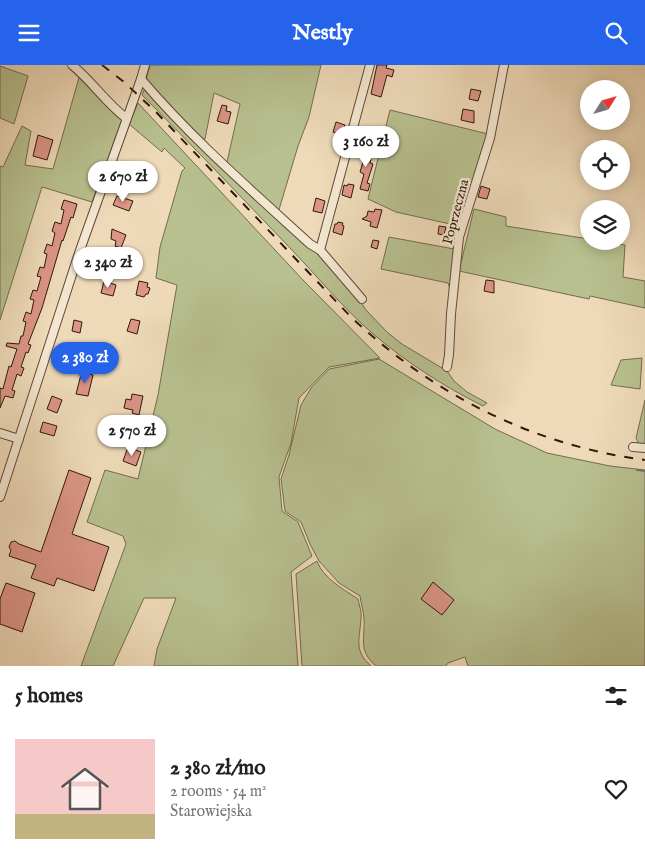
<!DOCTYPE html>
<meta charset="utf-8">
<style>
body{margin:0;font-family:"IM FELL English",serif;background:#f6f6f6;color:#222;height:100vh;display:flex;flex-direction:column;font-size:19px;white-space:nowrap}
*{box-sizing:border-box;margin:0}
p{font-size:16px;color:#767676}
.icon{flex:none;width:28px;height:28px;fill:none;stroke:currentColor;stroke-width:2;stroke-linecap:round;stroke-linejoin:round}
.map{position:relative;height:601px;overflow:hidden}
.sheet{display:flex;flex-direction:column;background:#fff;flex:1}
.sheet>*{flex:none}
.needle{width:32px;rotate:53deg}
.fabs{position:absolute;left:580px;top:15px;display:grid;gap:10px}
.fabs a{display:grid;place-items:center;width:50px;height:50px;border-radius:50%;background:#fff;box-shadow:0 2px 12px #0003;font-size:25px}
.price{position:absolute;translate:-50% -42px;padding:0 11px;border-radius:18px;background:#fff;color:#222;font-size:16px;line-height:32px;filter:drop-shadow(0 1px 2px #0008)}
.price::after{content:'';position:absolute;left:50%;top:30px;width:15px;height:11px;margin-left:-8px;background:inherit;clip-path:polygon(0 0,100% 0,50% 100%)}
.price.on{background:#2563eb;color:#fff}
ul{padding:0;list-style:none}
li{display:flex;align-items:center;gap:15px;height:125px;padding:0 15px}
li+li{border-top:1px solid #e0e0e0}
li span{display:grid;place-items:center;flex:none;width:140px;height:100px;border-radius:0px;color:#555}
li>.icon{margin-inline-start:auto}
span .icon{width:60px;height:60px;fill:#fffc;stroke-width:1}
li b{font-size:21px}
h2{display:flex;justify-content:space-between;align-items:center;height:60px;padding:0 15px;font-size:21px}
header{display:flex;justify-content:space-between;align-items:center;height:65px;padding:0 15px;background:#2563eb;color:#fff;font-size:22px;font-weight:700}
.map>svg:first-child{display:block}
</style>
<header><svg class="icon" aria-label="menu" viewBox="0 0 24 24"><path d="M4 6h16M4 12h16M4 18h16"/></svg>Nestly<svg class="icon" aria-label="search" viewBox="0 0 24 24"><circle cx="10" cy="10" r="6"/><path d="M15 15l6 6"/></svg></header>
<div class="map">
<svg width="645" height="601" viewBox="0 0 645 601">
<rect width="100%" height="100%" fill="#eedab8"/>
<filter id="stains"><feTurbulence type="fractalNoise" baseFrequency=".004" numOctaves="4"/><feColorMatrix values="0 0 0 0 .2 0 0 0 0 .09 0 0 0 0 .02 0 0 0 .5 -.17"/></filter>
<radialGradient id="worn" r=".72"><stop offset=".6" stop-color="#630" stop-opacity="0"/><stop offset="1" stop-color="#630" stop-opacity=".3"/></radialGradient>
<g fill="#b8c08f" stroke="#746c4e">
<polygon points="150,0 321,0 309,52 298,81 278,148 227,97 240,39 214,28 205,74 200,74 168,42 146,15"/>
<polygon points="0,1 28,11 14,59 0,53"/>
<polygon points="80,9 122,55 92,137 42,122 0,255 0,101 3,102 22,61 31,66 25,100 53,104"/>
<path d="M 144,25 L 151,29 L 186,68 L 318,186 L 354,227 L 366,245 L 387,267 L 402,279 L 447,306 L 454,316 L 467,327 L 487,338 L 483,341 C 443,321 406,297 372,268 C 342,242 317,211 290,183 C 241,132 192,80 142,30 Z"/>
<polygon points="138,38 303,215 380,293 329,302 299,333 291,378 279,412 282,446 298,457 312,491 291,507 298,601 154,601 157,584 176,533 144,533 113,601 81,601 126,479 123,471 87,457 105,405 138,414 158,330 177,220 156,213 160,182 182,106 185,103 164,83 162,87 129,59"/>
<polygon points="390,45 488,69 459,161 396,147 368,134"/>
<polygon points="474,144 506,152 506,161 589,174 589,176 602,176 625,180 623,212 645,216 645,243 590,231 589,234 459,206"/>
<polygon points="389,172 454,184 451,226 448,218 381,204"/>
<polygon points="642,293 640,324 611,320 621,295"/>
<path d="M 379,294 L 495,364 L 547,388 L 610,401 L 645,405 L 645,601 L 468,601 L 465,592 L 448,598 L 446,601 L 376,601 C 358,585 365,576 364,554 C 364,547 361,539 360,531 L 339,518 L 319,496 L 310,479 L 301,457 L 285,446 L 281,414 L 289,390 L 301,340 L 311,323 L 329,304 Z"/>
<polygon points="645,335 645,381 640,381 636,373"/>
<path d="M 317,496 C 323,513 343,524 358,534 C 359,540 362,547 361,553 C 360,574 353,585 371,601 L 302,601 L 296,509 Z"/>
</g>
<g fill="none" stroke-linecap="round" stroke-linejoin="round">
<polyline stroke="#707874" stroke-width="2" points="637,405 645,406"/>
</g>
<g fill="#dc9587" stroke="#2f170d">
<polygon points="377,0 387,0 386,3 394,5 392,12 387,10 381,32 371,29"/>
<polygon points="471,24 481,26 478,36 469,34"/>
<polygon points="222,40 227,41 226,46 231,47 228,59 217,56"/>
<polygon points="463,44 474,46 474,58 461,55"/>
<polygon points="336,57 345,60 343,70 333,67"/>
<polygon points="38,70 53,75 47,95 33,91"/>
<polygon points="363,83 373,85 370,98 373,99 367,118 370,119 368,126 360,124 364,109 360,107 365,90 361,89"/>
<polygon points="121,103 130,107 124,124 117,122 118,119 116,119"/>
<polygon points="348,119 354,120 351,133 342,130 344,120 347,121"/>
<polygon points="481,121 490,124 487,134 478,132"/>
<polygon points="117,131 133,136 129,146 113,140"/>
<polygon points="316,133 325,136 322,148 313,146"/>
<polygon points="64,135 77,139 73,153 71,152 63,176 62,175 42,243 28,279 31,280 28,288 26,287 21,302 24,303 21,311 17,309 12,325 15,326 13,333 5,331 0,343 0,323 3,324 9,301 11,302 17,284 6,281 7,278 19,279 21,271 23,271 26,257 23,256 26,247 31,249 34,235 30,234 33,225 37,226 41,212 37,211 40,202 44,203 47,189 44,188 47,179 52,181 55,168 52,166 55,157 61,159 64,145 61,144"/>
<polygon points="375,144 382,145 377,163 370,161 371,157 362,154 367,151 368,146 374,147"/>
<polygon points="338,157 343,158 342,160 344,161 342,170 333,167 335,159 337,159"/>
<polygon points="439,161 446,162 444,170 438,169"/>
<polygon points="112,164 126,170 121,183 115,181 116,176 111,174"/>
<polygon points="373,175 379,176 377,184 371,182"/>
<polygon points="486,215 494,216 494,228 484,226"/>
<polygon points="104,216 116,220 113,231 101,228"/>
<polygon points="139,216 148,218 147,222 150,223 148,229 146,229 144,232 136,230"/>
<polygon points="131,254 140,256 137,269 127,266"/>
<polygon points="74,255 82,257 80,268 72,266"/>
<polygon points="82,306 93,310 88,331 76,329"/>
<polygon points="132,329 143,331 139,350 132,348 133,345 124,343 126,334 131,335"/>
<polygon points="52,331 62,335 57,348 47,344"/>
<polygon points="43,357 57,361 54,371 40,367"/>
<polygon points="128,382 141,387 136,401 123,396"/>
<polygon points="69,405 91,413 72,469 109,482 94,526 57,513 54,521 31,513 36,500 9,491 11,485 9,482 11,477 15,476 19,479 41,487"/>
<polygon points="433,517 454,535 442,550 421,534"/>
<polygon points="6,518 35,528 22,567 0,559 0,534"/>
</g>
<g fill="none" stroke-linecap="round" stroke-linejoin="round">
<defs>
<g id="street">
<path d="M 72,0 C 92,16 106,38 126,53"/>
<path d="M 141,14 C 192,74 252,126 310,179 L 320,185 L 362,234"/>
<polyline points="320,185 370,0"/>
<polyline points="447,302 449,290 451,249 459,172 490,73 504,0"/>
<polyline points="0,368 19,374"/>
<polyline points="633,382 645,383"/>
<polyline points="0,432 79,188 141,14 145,0"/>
</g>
</defs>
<use href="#street" stroke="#5f4838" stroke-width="10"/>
<use href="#street" stroke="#f4e7d1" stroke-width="8"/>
<path stroke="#2f170d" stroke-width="2" stroke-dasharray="9 9" stroke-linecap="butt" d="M 102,0 L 124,17 L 156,47 L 350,251 C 432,329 532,380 645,395"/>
</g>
<g text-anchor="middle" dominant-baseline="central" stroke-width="5" stroke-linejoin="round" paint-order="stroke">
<g font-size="14" fill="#2f170d" stroke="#f4e7d1">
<text transform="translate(456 147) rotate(-75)">Poprzeczna</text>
</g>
</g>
<rect width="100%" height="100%" filter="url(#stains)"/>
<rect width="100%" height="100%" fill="url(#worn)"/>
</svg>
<div class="fabs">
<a><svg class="needle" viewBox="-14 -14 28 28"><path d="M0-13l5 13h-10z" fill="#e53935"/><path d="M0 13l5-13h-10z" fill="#767676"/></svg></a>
<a><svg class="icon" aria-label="locate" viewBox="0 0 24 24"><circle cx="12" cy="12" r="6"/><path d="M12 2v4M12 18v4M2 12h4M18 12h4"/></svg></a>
<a><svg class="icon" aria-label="layers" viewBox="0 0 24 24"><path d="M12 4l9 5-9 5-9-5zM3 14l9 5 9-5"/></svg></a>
</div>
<b class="price" style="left:366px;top:103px">3 160 zł</b>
<b class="price" style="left:123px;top:138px">2 670 zł</b>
<b class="price" style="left:108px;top:224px">2 340 zł</b>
<b class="price on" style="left:85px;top:319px">2 380 zł</b>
<b class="price" style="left:132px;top:392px">2 570 zł</b>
</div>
<section class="sheet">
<h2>5 homes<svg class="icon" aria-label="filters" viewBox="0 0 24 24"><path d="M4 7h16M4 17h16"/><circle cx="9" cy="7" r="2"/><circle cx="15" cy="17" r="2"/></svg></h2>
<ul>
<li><span style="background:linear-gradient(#f6c9c9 75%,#c2b280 0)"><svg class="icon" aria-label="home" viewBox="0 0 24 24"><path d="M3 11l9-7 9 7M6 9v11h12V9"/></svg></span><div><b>2 380 zł/mo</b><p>2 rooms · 54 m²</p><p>Starowiejska</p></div><svg class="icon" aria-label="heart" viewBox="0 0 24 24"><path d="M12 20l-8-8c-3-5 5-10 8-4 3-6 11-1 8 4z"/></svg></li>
</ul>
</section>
